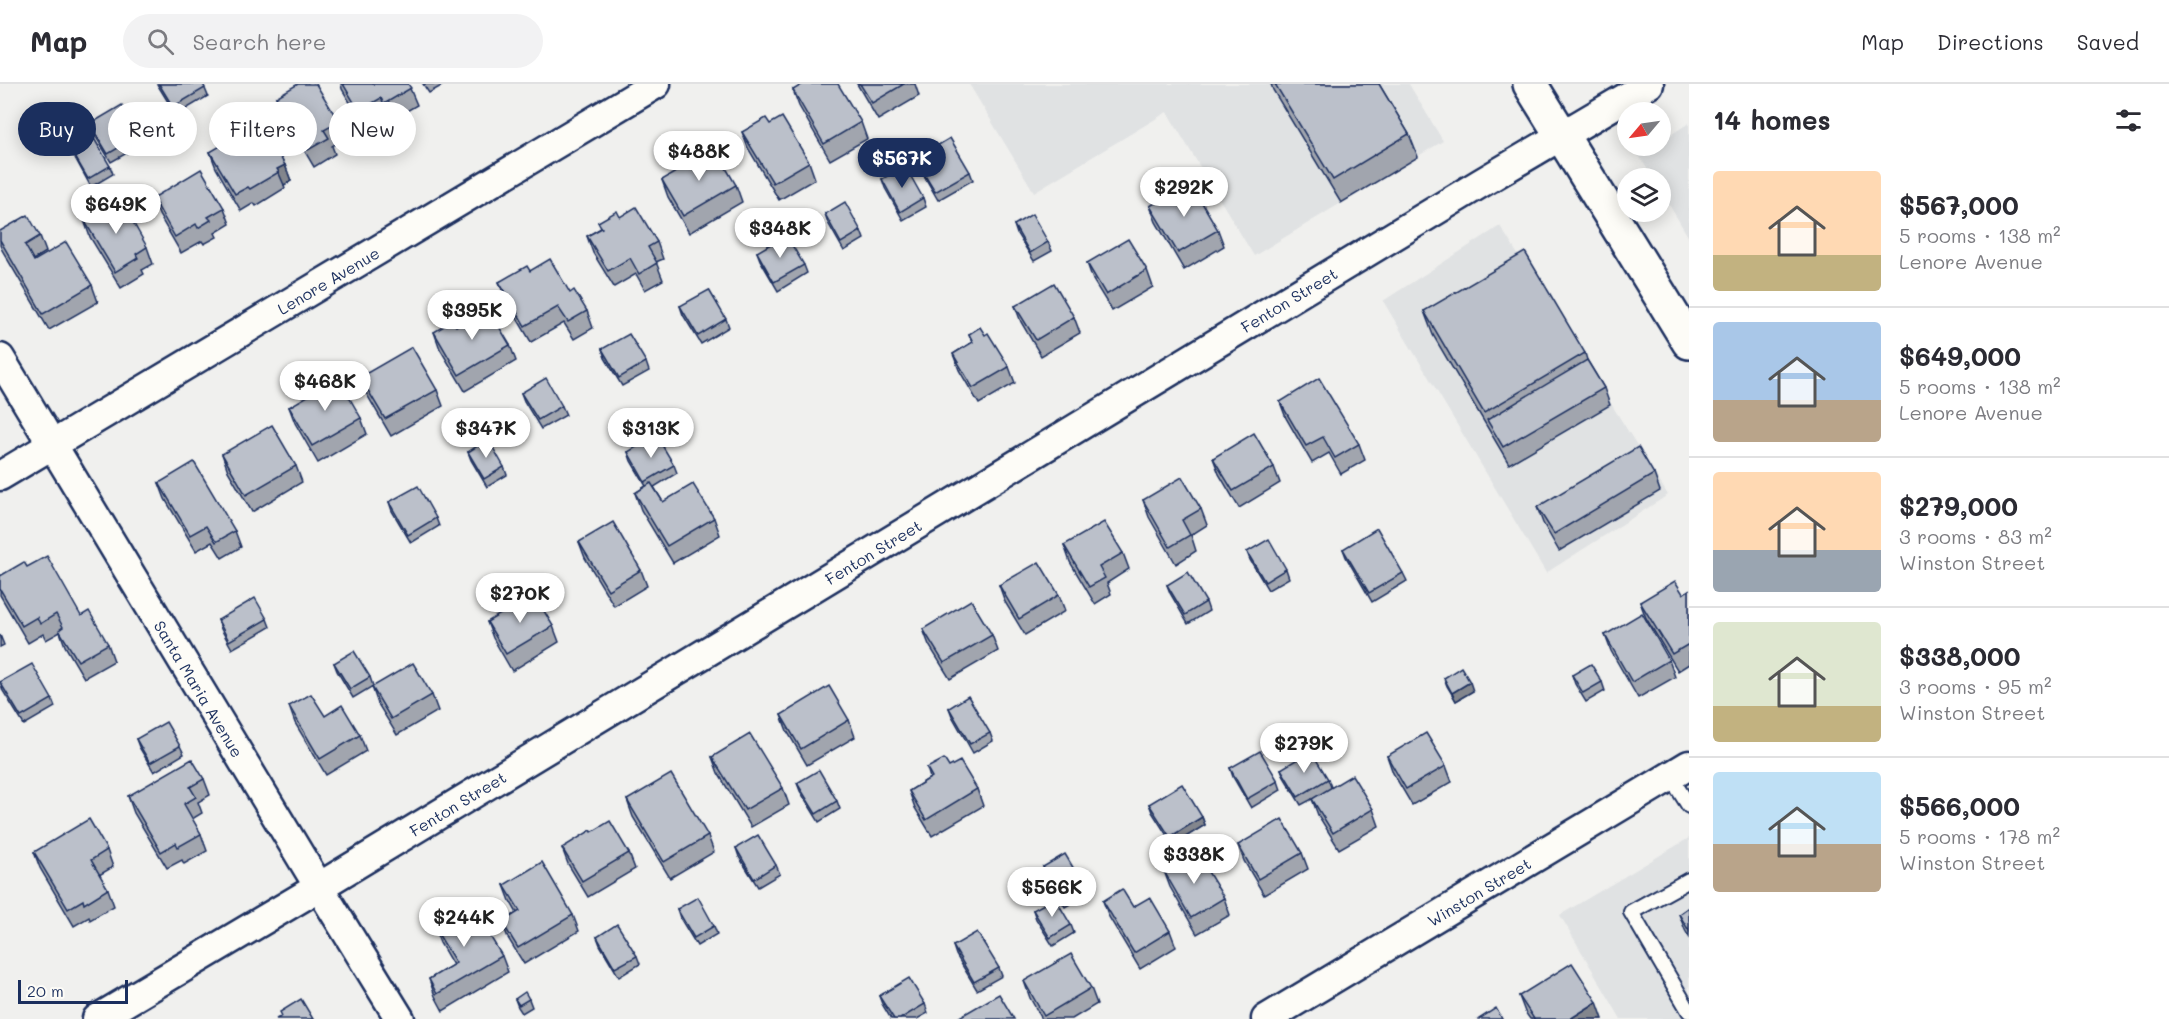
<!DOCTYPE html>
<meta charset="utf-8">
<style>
body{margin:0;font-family:Mali,sans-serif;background:#f2f2f3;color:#2b2b33;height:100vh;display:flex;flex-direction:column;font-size:22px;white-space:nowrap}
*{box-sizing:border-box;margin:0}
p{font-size:20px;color:#7c7c81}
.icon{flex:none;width:33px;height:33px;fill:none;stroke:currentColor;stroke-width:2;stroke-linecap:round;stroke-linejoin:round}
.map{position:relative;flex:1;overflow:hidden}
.drawer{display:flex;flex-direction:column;background:#fff;width:480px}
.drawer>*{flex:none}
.banner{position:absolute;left:18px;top:18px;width:570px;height:54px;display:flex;gap:12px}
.needle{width:39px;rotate:241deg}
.buttons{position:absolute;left:1617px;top:18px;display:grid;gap:12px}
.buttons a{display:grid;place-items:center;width:54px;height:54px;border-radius:50%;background:#fff;box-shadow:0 3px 15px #0003;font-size:30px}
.scale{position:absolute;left:18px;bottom:15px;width:110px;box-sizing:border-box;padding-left:6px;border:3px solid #1b2f5e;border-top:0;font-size:16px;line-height:21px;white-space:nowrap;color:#1b2f5e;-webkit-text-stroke:4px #fdfcf7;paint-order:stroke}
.price{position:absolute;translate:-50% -51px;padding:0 14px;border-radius:21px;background:#fff;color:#222;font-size:20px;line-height:39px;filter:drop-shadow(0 2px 3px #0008)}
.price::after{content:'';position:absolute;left:50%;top:36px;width:18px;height:14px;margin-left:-9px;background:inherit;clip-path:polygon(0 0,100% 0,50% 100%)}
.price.current{background:#1b2f5e;color:#fff}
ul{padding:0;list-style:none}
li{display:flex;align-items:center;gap:18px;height:150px;padding:0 24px}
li+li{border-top:2px solid #e1e1e2}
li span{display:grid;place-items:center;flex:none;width:168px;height:120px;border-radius:6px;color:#555}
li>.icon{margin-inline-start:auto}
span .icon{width:72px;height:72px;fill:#fffc;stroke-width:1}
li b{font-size:26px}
h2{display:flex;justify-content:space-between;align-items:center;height:72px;padding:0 24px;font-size:26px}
.tag{padding:0 21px;border-radius:27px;background:#fff;box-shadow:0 3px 15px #0003;font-size:21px;line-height:54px}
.tag.current{background:#1b2f5e;color:#fff}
header{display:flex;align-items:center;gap:36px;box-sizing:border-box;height:84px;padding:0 30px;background:#fff;border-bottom:2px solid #e1e1e2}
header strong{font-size:28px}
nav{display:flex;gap:33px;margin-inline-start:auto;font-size:21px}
.search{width:420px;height:54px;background:#f2f2f3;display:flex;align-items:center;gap:15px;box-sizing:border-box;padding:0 21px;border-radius:33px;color:#7c7c81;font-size:22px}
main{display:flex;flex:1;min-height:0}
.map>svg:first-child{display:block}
</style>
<header>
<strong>Map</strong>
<div class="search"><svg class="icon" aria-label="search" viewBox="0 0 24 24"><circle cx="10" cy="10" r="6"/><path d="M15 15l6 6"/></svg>Search here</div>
<nav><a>Map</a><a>Directions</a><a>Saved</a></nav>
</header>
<main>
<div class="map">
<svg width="1689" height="935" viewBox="0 0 1689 935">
<rect width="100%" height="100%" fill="#f0f0ee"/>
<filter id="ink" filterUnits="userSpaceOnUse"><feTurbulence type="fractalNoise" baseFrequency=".0167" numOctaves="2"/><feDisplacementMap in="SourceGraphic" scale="12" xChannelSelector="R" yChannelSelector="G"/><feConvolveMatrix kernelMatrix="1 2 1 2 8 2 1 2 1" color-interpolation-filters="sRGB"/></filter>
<g filter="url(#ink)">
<g fill="#e0e2e3">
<polygon points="969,0 1409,0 1443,57 1254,172 1167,28 1034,108"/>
<polygon points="1689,39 1689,154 1661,107 1660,94 1653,94 1638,70 1652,62 1660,62 1661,57"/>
<polygon points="1500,142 1668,411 1546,489 1383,217"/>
<polygon points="1689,754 1689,935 1621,935 1560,831"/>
</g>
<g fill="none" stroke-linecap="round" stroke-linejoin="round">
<defs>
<g id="lane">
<polyline points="1670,692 1689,722"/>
<polyline points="1689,796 1631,828 1689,927"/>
</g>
<g id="street">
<path id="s1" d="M 0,274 L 319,803 L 400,935"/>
<path id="s2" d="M 0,392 L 656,0"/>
<path id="s3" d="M 97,935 L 319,803 L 1481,99 L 1649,0"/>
<path id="s4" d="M 1266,935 L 1689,681"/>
</g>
<polyline id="secondary" points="1530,0 1689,258"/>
</defs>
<use href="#lane" stroke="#1b2f5e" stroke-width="18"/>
<use href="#street" stroke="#1b2f5e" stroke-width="33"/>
<use href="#secondary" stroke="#1b2f5e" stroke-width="38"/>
<use href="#lane" stroke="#fdfcf7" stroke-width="14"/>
<use href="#street" stroke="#fdfcf7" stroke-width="28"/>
<use href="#secondary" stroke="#fdfcf7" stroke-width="33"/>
</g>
<g fill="#a1a5ae" stroke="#1b2f5e" stroke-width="1.5">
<polygon points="157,0 203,0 208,12 176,31"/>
<polygon points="341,0 408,0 417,21 390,37 387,31 365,44 342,5"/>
<polygon points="423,0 445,0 429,9"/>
<polygon points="857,0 915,0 919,12 878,36"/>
<polygon points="1271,0 1379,0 1409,50 1418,73 1341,119 1273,6"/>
<polygon points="793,6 861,38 867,55 830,76 799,22"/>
<polygon points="276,13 339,38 345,54 332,62 335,70 314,83 282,29"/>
<polygon points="90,40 140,51 143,60 111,78 93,48"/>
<polygon points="770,40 809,78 815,95 779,116 748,64 742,48"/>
<polygon points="70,64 110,82 113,90 91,103 74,72"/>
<polygon points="210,68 285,81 291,97 284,101 285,104 256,122 254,119 241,127 216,84"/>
<polygon points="915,75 970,88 973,96 938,116 919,83"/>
<polygon points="882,95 923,114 926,123 903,136 885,104"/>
<polygon points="662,96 736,101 742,118 689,149 668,113"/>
<polygon points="153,114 224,124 230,140 215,149 217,153 204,160 202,157 181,169 159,131"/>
<polygon points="1150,122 1218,146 1224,162 1184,186 1156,138"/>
<polygon points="825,130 861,147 864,155 844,167 828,139"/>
<polygon points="620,133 657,158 663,175 656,178 663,196 645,206 636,190 614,203 593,169 587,152 601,144 598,138"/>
<polygon points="84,136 147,163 153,180 142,186 144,190 121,204 90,153"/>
<polygon points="1014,141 1048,158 1052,167 1034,177 1017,150"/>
<polygon points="0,147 40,152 46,168 33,176 34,177 92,201 98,218 49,246 2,166 0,161"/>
<polygon points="757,168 804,181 807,189 778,207 760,176"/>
<polygon points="1087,179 1147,186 1153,203 1112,227 1093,196"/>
<polygon points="530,187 570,209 587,227 593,244 574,255 564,239 531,258 505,214 499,198"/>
<polygon points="680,222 726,235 729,243 701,260 683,231"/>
<polygon points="1015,222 1074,233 1080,249 1041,272 1021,238"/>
<polygon points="1424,227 1585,269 1587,276 1604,304 1610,321 1509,380 1433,251"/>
<polygon points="456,242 510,261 516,277 465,307 440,265 434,248"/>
<polygon points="969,250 985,251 1009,283 1015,299 979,320 959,286 953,270 972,258"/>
<polygon points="602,265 646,278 649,287 622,302 605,274"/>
<polygon points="360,293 437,306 443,322 391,352 366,309"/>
<polygon points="521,309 562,322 566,331 541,345 524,317"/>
<polygon points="1280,318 1359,360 1365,376 1341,390 1329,369 1312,379 1286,334"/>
<polygon points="289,323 361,334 367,350 318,379 295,339"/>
<polygon points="468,368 504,383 507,391 487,403 471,376"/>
<polygon points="628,368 674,381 677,389 654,403 663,418 714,434 720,451 673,479 641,426 635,409 646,402 631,377"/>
<polygon points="222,370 296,382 302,398 252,428 228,387"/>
<polygon points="1213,374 1274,383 1280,399 1239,424 1219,390"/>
<polygon points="1654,390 1660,407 1559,467 1543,439 1537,423"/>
<polygon points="159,399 235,447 241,463 222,474 212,458 196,467 165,415"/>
<polygon points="1143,416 1201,425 1207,441 1191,451 1196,467 1176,480 1149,433"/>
<polygon points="389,418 436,434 439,442 411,459 392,427"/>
<polygon points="579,458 641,486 647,502 614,522 585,474"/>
<polygon points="1064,461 1123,469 1129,485 1107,499 1111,510 1095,520 1070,478"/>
<polygon points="1343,465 1403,489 1407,497 1372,518 1346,473"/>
<polygon points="1247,468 1286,485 1289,494 1268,506 1250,476"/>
<polygon points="27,483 81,532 108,560 114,577 84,594 65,562 60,548 46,556 43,550 28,559 0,511 0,492"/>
<polygon points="999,501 1059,511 1065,527 1025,551 1005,518"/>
<polygon points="1167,501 1206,518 1209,527 1188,540 1170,509"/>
<polygon points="1689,506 1689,580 1678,587 1646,534 1640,518 1683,510"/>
<polygon points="267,535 270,543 232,565 221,545 218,536"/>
<polygon points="487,538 553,542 559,558 512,587 493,554"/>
<polygon points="923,545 992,551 998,567 950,595 929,561"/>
<polygon points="0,551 4,561 0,563"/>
<polygon points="1605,551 1669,576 1675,593 1638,614 1611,567"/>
<polygon points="334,579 370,593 373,602 353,614 337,587"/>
<polygon points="1572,591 1602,598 1605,607 1586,618 1575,600"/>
<polygon points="1444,594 1473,607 1456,617 1447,602"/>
<polygon points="0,598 52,615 55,623 24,641 3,607"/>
<polygon points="372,603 432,611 438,627 397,651 378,620"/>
<polygon points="289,622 325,632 360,651 366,667 326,691 295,639"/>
<polygon points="949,624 990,649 993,657 973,669 952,632"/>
<polygon points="781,631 849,636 855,653 807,681 787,647"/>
<polygon points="136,655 180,662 184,670 154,688 139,663"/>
<polygon points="1387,672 1446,682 1452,698 1412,721 1393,689"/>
<polygon points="712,673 783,704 789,721 751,743 718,689"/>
<polygon points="949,683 977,705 983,722 932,752 915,724 909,707 930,694 927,684"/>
<polygon points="1230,684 1278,697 1281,706 1251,724 1233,693"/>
<polygon points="1281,685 1328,695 1331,703 1373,725 1379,742 1339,765 1318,731 1312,715 1301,721 1284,693"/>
<polygon points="204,695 210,711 198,718 202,729 192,735 201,750 207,767 184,780 182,776 167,784 134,729 128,712"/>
<polygon points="797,699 837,717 840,725 819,738 800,707"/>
<polygon points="627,716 708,752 714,768 670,794 633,733"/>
<polygon points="1149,720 1202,733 1205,741 1173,761 1152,728"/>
<polygon points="592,748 629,769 635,785 588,813 568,780 562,764"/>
<polygon points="1238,761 1302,769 1308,785 1264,811 1244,777"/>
<polygon points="736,764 776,781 780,790 758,803 739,773"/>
<polygon points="107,766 113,783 99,791 108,805 114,822 90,836 89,833 74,842 40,784 34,768"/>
<polygon points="1043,783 1084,802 1088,810 1065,823 1047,792"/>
<polygon points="1164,787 1224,814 1230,831 1197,850 1170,803"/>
<polygon points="504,801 573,831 579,847 524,880 508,854 502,838 517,829 510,817"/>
<polygon points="1103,817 1133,823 1170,847 1176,863 1140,885 1109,833"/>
<polygon points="1689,823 1689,853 1685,846 1679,830"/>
<polygon points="677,825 714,842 717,850 697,862 680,834"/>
<polygon points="1033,826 1071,841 1074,849 1053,862 1036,835"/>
<polygon points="434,843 502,872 508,888 443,927 435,912 429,895 453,881 440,859"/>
<polygon points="597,853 637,872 640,880 619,893 600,861"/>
<polygon points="953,862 999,884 1002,892 977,906 956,871"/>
<polygon points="1024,897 1091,904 1097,920 1072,935 1042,935 1030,914"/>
<polygon points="879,912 925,920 928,929 917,935 891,935 882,920"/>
<polygon points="1519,912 1603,935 1530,935 1525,928"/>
<polygon points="515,915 529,915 532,923 522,929 518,923"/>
</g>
<g fill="#83868d" stroke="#1b2f5e" stroke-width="1.5">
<polygon points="285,81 291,97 284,101 277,85"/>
<polygon points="1470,598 1473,607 1456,617 1452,609"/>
<polygon points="1202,733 1205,741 1173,761 1170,753"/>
<polygon points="1597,918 1603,935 1570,935"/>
</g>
<g fill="#bbc0ca" stroke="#1b2f5e" stroke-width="1.5">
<polygon points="159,0 203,0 205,4 173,23"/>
<polygon points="298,0 316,0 339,38 324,46 329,54 308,66 276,13"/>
<polygon points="343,0 408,0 411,4 384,20 381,14 359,27"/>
<polygon points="803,0 838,0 861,38 824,60 793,6"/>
<polygon points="860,0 904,0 872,19"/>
<polygon points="1275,0 1379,0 1409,50 1333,96"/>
<polygon points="122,21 140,51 108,70 90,40"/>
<polygon points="782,33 809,78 773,99 742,48 766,34 770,40"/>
<polygon points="260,39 285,81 277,85 279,88 250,105 248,103 235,110 210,68"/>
<polygon points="92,51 110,82 88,95 70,64"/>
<polygon points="950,54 970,88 935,108 915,75"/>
<polygon points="715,65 736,101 683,132 662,96"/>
<polygon points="905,82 923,114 900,128 882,95"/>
<polygon points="201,85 224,124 208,133 211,136 198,144 196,140 175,153 153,114"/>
<polygon points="1190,98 1218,146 1178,169 1150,122"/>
<polygon points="120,115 147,163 136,170 138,174 115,188 84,136"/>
<polygon points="845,118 861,147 841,159 825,130"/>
<polygon points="636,123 657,158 648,163 657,179 639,190 630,174 608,187 587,152 602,144 598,138 617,127 620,133"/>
<polygon points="1032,130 1048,158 1030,169 1014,141"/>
<polygon points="28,131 40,152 25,161 34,177 66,158 92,201 43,230 0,156 0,147"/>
<polygon points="786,151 804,181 774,198 757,168"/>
<polygon points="1128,155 1147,186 1106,211 1087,179"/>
<polygon points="1525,168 1585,269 1484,329 1424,227"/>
<polygon points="550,175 570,209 574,206 587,227 568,238 558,223 525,242 499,198 527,182 530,187"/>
<polygon points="1054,199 1074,233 1036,256 1015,222"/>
<polygon points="709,206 726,235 698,252 680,222"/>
<polygon points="488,224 510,261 459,291 434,248 452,237 456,242"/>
<polygon points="980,243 985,251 988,249 1009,283 973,304 953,270 973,258 969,250"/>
<polygon points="629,250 646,278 619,294 602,265"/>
<polygon points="412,263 437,306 385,335 360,293"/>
<polygon points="1587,276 1604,304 1503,363 1487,336"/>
<polygon points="338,294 361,334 312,362 289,323"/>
<polygon points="546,294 562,322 538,336 521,309"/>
<polygon points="1319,294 1359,360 1335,374 1323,353 1306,362 1280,318"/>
<polygon points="272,341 296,382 246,411 222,370"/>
<polygon points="1254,349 1274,383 1233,407 1213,374"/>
<polygon points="656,351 674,381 645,398 628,368"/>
<polygon points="488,355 504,383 484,395 468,368"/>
<polygon points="1638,363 1654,390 1554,450 1537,423"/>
<polygon points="194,378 235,447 216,458 206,442 190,451 159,399"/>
<polygon points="1182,393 1201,425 1182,436 1190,451 1170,463 1143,416"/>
<polygon points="651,399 663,418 693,400 714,434 667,462 635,409"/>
<polygon points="418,402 436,434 408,451 389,418"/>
<polygon points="613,438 641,486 608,506 579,458"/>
<polygon points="1104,438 1123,469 1099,483 1105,494 1089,503 1064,461"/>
<polygon points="1377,444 1403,489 1369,509 1343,465"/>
<polygon points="1269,455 1286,485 1265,498 1247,468"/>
<polygon points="47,472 81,532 89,527 108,560 78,577 59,546 63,543 56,530 40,540 37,533 22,542 0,505 0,492 24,478 27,483"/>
<polygon points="1039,478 1059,511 1019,535 999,501"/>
<polygon points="1188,488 1206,518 1185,531 1167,501"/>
<polygon points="1675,497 1683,510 1689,506 1689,560 1672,570 1640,518"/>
<polygon points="534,510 553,542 506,570 487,538"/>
<polygon points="255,514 267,535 229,557 218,536"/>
<polygon points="971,516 992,551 944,579 923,545"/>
<polygon points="1642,529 1669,576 1632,598 1605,551"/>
<polygon points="354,567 370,593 350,605 334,579"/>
<polygon points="413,579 432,611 391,635 372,603"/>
<polygon points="32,580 52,615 21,633 0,598"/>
<polygon points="1591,580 1602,598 1583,609 1572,591"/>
<polygon points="1461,583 1470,598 1452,609 1444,594"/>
<polygon points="829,602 849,636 801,665 781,631"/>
<polygon points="311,610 325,632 342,621 360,651 320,675 289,622"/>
<polygon points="968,612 990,649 970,660 949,624"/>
<polygon points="166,638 180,662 150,679 136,655"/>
<polygon points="1426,649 1446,682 1406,705 1387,672"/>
<polygon points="750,650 783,704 745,726 712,673"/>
<polygon points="1260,667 1278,697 1247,715 1230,684"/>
<polygon points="1311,667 1328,695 1298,713 1281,685"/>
<polygon points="192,675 204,695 190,703 196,713 184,720 201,750 178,763 176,759 161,768 128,712"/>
<polygon points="944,675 949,683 960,677 977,705 926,736 909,707 932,693 927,684"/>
<polygon points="819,686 837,717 816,730 797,699"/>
<polygon points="671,690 708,752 664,778 627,716"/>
<polygon points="1352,691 1373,725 1333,749 1312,715"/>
<polygon points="1182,700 1202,733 1170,753 1149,720"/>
<polygon points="89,735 107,766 91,776 108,805 84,820 83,816 68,825 34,768"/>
<polygon points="1282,735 1302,769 1258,795 1238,761"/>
<polygon points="610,737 629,769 582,797 562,764 591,746 592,748"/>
<polygon points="758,751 776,781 754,795 736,764"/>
<polygon points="1196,768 1224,814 1191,834 1164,787"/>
<polygon points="1065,770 1084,802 1062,815 1043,783"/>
<polygon points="542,778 573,831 518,864 502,838 520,827 504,801"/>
<polygon points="1122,805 1133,823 1150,813 1170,847 1134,869 1103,817"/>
<polygon points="698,813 714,842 694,854 677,825"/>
<polygon points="1055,814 1071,841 1050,854 1033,826"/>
<polygon points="471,820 502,872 437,910 429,895 456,879 434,843"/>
<polygon points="1689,823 1689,847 1679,830"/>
<polygon points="617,840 637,872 615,884 597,853"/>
<polygon points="977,848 999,884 974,898 953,862"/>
<polygon points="1071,870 1091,904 1044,932 1024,897"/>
<polygon points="1572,879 1597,918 1570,935 1534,935 1519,912"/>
<polygon points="909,894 925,920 900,935 894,935 879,912"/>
<polygon points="525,908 529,915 519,921 515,915"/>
<polygon points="999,910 1014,935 956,935"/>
<polygon points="301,915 313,935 276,935 282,932 280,928"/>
<polygon points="1496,924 1502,935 1479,935"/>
</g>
</g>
<g text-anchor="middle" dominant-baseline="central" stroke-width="5" stroke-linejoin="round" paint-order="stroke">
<g font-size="16" fill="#1b2f5e" stroke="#fdfcf7">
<text stroke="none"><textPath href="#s2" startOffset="382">Lenore Avenue</textPath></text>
<text stroke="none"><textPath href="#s3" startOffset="1392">Fenton Street</textPath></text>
<text stroke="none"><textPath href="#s3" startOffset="906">Fenton Street</textPath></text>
<text stroke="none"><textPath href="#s1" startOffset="386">Santa Maria Avenue</textPath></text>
<text stroke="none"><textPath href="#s3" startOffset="420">Fenton Street</textPath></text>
<text stroke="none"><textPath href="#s4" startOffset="248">Winston Street</textPath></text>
</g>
</g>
</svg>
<div class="buttons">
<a><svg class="needle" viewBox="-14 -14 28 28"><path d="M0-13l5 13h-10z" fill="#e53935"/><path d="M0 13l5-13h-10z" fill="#7c7c81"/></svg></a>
<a><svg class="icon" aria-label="layers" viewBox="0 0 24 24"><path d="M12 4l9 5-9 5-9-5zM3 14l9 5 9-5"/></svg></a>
</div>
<div class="scale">20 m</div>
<b class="price" style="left:699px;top:98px">$488K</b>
<b class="price current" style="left:902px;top:105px">$567K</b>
<b class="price" style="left:1184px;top:134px">$292K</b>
<b class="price" style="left:116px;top:151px">$649K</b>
<b class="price" style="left:780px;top:175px">$348K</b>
<b class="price" style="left:472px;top:257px">$395K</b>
<b class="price" style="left:325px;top:328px">$468K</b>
<b class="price" style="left:486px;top:375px">$347K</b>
<b class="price" style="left:651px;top:375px">$313K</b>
<b class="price" style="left:520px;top:540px">$270K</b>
<b class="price" style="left:1304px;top:690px">$279K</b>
<b class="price" style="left:1194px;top:801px">$338K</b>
<b class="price" style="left:1052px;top:834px">$566K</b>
<b class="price" style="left:464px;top:864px">$244K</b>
<div class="banner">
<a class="tag current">Buy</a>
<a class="tag">Rent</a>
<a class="tag">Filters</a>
<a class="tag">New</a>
</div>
</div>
<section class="drawer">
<h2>14 homes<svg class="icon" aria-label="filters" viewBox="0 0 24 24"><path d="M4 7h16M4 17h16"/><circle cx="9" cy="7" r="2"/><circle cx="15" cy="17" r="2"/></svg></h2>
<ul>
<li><span style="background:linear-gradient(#ffd9b3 70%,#c2b280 0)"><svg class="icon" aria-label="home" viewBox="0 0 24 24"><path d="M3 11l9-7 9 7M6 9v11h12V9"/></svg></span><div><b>$567,000</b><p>5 rooms · 138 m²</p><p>Lenore Avenue</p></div></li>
<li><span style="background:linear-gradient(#a9c7e8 65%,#b9a48a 0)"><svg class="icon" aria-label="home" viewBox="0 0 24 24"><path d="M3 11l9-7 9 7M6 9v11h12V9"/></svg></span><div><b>$649,000</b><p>5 rooms · 138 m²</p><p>Lenore Avenue</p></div></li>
<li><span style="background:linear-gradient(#ffd9b3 65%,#9aa5b1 0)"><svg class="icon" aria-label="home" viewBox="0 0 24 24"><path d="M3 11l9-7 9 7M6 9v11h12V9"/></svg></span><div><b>$279,000</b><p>3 rooms · 83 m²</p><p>Winston Street</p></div></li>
<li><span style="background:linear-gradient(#dfe7d0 70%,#c2b280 0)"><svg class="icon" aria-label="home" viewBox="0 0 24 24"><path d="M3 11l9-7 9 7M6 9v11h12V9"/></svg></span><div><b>$338,000</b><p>3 rooms · 95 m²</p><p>Winston Street</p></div></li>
<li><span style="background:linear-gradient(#bfe0f5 60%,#b9a48a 0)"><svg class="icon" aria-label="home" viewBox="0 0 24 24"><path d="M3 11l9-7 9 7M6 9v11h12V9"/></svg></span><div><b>$566,000</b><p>5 rooms · 178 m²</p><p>Winston Street</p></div></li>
</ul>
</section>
</main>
